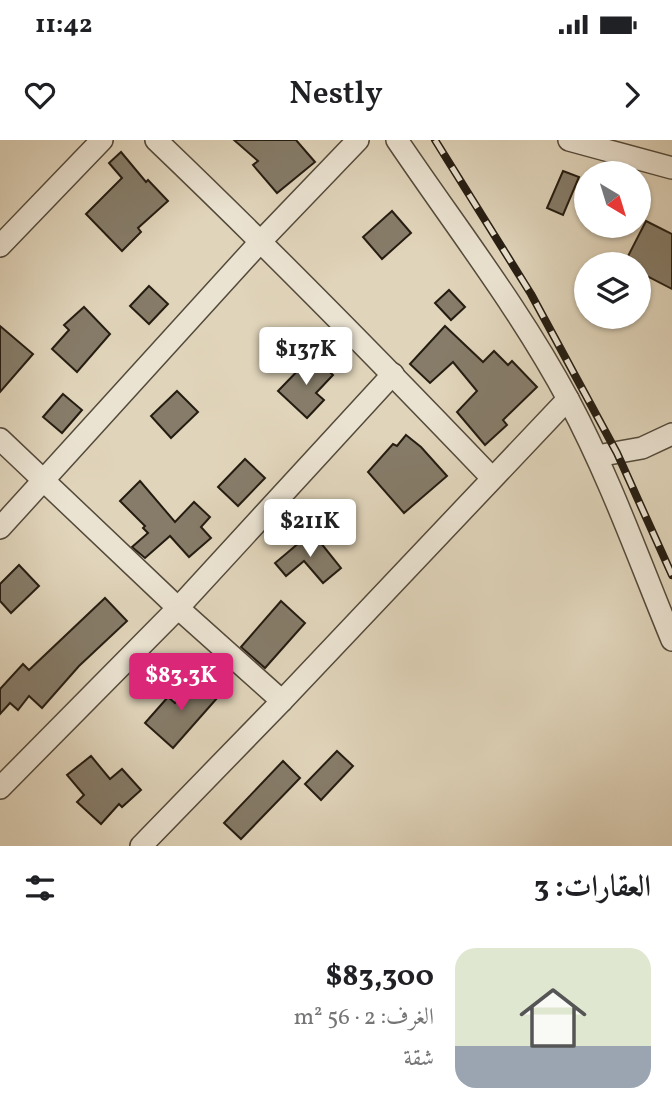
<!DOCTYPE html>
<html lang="ar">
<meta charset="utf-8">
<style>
body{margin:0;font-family:Vollkorn,Amiri,serif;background:#f2f2f2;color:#202124;direction:rtl;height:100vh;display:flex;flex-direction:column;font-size:26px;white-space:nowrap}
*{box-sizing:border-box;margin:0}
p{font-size:23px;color:#757577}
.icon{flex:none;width:38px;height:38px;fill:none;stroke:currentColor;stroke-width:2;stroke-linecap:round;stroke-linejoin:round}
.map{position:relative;height:706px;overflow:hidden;direction:ltr}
.side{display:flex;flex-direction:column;background:#fff;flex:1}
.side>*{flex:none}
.needle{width:46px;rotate:142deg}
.buttons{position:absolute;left:574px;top:21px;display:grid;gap:14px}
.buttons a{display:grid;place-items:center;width:77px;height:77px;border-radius:50%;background:#fff;box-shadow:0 2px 5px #0004;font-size:35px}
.price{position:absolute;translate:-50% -60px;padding:0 16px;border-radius:7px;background:#fff;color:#222;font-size:23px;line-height:46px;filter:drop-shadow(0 2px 4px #0008)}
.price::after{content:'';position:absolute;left:50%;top:42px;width:21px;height:16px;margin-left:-10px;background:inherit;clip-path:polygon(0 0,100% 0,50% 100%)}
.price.current{background:#db2777;color:#fff}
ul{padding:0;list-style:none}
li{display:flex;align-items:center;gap:21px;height:175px;padding:0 21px}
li+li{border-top:2px solid #e0e0e0}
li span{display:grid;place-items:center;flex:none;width:196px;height:140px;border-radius:21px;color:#555}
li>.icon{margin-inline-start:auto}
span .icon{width:84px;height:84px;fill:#fffc;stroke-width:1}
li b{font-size:30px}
h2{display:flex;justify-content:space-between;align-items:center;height:84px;padding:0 21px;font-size:30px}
.status{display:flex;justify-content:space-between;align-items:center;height:49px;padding:0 35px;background:#fff;direction:ltr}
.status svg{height:19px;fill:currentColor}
header{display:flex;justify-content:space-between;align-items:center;height:91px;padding:0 21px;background:#fff;font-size:32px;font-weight:600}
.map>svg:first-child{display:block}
</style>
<div class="status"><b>11:42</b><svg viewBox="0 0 49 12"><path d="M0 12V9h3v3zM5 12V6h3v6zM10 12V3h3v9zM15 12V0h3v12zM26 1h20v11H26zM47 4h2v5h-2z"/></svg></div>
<header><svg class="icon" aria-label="forward" viewBox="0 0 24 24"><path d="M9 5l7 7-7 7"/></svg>Nestly<svg class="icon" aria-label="heart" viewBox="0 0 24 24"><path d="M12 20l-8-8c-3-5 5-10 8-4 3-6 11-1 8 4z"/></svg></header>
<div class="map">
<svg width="672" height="706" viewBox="0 0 672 706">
<rect width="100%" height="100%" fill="#e0d4ba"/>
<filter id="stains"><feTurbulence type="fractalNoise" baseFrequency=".00286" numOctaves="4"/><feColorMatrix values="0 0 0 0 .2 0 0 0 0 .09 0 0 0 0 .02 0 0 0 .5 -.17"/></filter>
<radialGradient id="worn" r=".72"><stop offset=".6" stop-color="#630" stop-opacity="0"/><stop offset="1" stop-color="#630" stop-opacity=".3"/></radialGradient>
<g fill="#867c69" stroke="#251c11" stroke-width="2">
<polygon points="234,0 296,0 315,22 277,53 253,25 258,21"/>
<polygon points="121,12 146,42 148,40 168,61 138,88 141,92 122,111 86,74 122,38 109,23"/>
<polygon points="563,31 579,37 563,75 547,68"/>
<polygon points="392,71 411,93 382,119 363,97"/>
<polygon points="646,81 672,94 672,149 639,132 639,124 624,124"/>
<polygon points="149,146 168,164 149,184 130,166"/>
<polygon points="449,150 465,167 451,180 435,163"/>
<polygon points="84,167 110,194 77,232 52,209 69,190 64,185"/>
<polygon points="0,186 33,214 0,252"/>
<polygon points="445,186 483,222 494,211 508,225 512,221 537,247 503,280 507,285 485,305 457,272 477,251 453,222 430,243 410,224"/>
<polygon points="312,216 333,235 316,253 324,260 307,278 278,251"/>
<polygon points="177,251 198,272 171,298 151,276"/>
<polygon points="63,254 82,270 62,293 43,277"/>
<polygon points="406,295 421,307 447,336 404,373 368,332 393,304 397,306"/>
<polygon points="245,319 265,338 238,366 218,347"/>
<polygon points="140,341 175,382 194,362 210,377 201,387 211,398 189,417 170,396 145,418 132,407 148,393 143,388 145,386 120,361"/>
<polygon points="312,392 341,428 323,443 304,421 286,436 275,423"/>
<polygon points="19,425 39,446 11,473 0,461 0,444"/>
<polygon points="105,458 127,481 79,526 42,568 29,556 18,570 10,563 0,574 0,549 23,524 29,530"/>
<polygon points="281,461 305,483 265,528 241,507"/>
<polygon points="197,538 218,557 173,608 145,583 168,557 175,563"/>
<polygon points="337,611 353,626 321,660 305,644"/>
<polygon points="91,616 110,639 122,629 141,650 122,667 119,664 101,684 77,662 84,655 67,635"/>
<polygon points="283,621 300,638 241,699 224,683"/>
</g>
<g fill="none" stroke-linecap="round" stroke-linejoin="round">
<defs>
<g id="minor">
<path d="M 156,0 C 271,110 382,223 492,338"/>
<path d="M 397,0 C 455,86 520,169 569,261 C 610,338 639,420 672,500"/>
<polyline points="569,0 672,28"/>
<polyline points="0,106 102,0"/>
<polyline points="0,299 178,468 282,561"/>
<polyline points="597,316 642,308 672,294"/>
<polyline points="0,388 261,101 358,0"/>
<polyline points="0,648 178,468 393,234"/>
<polyline points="141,706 282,561 568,259"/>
</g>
</defs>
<use href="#minor" stroke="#544a3b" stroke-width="24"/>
<use href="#minor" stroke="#ebe3d2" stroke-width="21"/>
<defs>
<polyline id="rail" points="435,0 531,154 617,313 672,435"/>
</defs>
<use href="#rail" stroke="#251c11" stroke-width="8"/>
<use href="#rail" stroke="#ebe3d2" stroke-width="5" stroke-dasharray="16" stroke-linecap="butt"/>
</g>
<rect width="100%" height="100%" filter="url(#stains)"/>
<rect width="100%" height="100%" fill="url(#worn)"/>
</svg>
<div class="buttons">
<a><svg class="needle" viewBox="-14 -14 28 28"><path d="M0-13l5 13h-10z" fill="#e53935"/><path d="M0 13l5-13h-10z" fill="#757577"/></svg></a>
<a><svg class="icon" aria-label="layers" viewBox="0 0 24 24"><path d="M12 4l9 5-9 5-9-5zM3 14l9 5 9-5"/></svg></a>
</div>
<b class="price" style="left:306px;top:247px">$137K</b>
<b class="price" style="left:310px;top:419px">$211K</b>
<b class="price current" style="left:181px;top:573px">$83.3K</b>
</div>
<section class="side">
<h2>العقارات: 3<svg class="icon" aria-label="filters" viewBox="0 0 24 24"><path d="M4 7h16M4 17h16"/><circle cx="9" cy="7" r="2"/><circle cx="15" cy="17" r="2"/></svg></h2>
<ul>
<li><span style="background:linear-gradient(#dfe7d0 70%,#9aa5b1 0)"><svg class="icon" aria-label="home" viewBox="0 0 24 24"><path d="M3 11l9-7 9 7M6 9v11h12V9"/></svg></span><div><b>$83,300</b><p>الغرف: 2 · 56 m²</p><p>شقة</p></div></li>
</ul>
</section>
